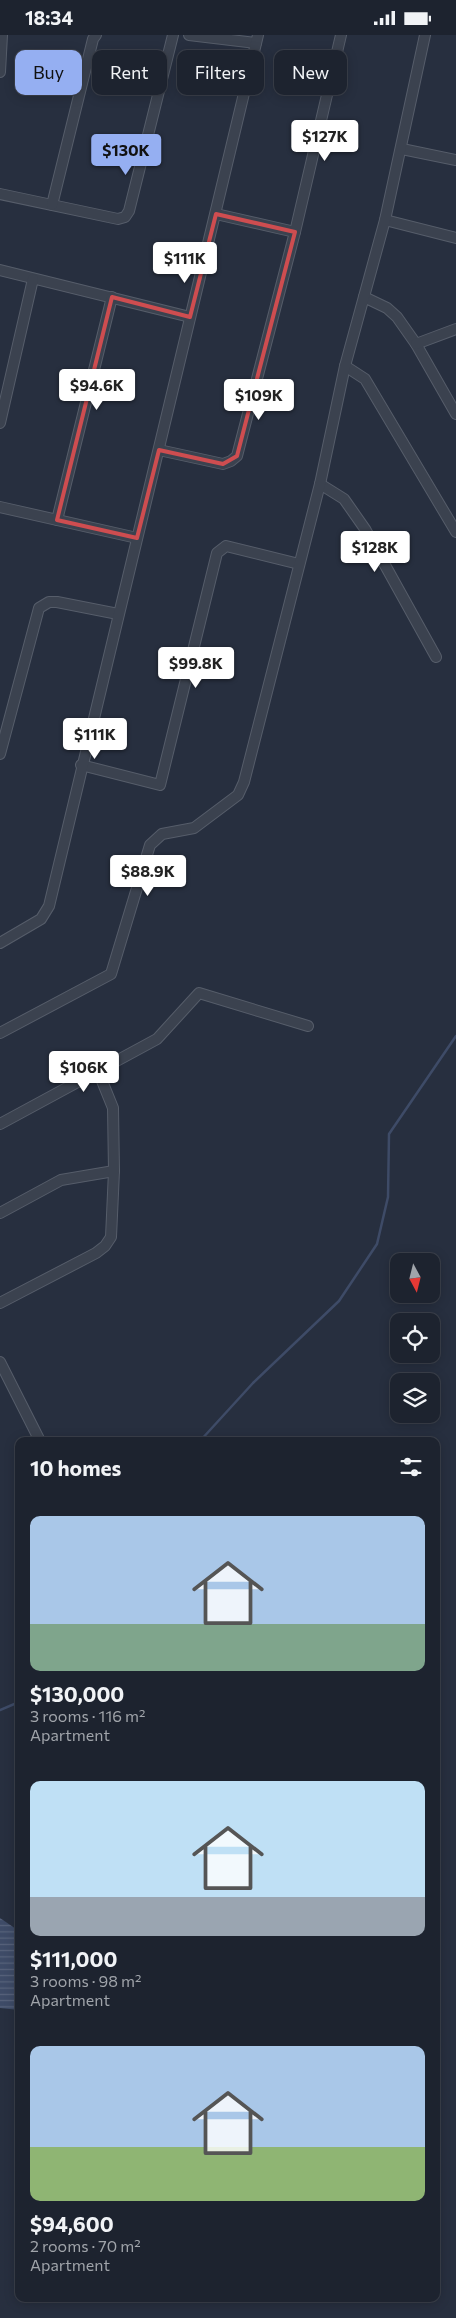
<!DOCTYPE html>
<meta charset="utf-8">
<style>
body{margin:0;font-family:Commissioner,sans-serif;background:#252b37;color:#f1f3f6;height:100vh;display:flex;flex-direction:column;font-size:19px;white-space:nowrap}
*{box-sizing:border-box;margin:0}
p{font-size:16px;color:#a0a4aa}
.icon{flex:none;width:28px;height:28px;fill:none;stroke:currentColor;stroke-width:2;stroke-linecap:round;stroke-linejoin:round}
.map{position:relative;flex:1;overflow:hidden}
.panel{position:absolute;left:15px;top:1402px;width:425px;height:865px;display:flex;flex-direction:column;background:#1d232f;border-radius:10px;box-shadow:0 2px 12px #0003,0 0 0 1px #3b404b}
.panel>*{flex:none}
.banner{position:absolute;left:15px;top:15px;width:426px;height:45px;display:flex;gap:10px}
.needle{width:32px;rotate:173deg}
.controls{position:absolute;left:390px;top:1218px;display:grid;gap:10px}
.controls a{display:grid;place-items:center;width:50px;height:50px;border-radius:10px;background:#1d232f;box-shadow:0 2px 12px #0003,0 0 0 1px #3b404b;font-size:25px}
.price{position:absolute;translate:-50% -42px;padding:0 11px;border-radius:5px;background:#fff;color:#222;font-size:16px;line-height:32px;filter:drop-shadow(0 1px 2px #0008)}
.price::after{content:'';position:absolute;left:50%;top:30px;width:15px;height:11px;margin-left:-8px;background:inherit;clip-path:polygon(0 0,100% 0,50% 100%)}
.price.on{background:#95aff2;color:#111}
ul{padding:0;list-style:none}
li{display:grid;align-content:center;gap:10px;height:265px;padding:0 15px}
li span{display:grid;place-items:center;height:155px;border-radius:10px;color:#555}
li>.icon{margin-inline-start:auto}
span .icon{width:90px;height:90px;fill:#fffc;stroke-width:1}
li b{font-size:21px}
h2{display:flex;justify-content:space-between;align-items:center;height:60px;padding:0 15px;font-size:21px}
.chip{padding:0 18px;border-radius:10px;background:#1d232f;box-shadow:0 2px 12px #0003,0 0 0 1px #3b404b;font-size:18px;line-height:45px}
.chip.on{background:#95aff2;color:#111}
.status{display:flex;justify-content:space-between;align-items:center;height:35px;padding:0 25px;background:#1d232f;direction:ltr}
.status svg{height:14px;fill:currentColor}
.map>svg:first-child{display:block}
</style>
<div class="status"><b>18:34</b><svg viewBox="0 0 49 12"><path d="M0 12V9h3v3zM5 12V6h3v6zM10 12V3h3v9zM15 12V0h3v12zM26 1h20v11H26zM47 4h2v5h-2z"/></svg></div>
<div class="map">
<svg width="456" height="2283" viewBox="0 0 456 2283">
<defs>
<pattern id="water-rules" width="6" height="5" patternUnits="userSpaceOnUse" patternTransform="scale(1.25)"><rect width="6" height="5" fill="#3e4b67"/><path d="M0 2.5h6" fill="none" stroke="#58637b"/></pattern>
</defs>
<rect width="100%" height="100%" fill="#272f3f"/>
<polygon fill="url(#water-rules)" points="0,1883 19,1896 19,1975 0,1973"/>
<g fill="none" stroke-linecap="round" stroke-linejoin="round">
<g stroke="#3e4b67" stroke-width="2.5">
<polyline points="200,1406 253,1348 339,1266 377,1209 388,1162 389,1099 456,1001"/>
<polyline points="0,1675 19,1667"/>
</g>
<defs>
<g id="street">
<polyline points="189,0 256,8"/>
<polyline points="0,37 2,0"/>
<polyline points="402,114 456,125"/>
<polyline points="0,159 118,184 125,182 129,176 173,0"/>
<polyline points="52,170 93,4 96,0"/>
<polyline points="216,179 295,197"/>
<polyline points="385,185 456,203"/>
<polyline points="0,235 190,282"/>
<polyline points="364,262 387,273 397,282 416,309 456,379"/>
<polyline points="416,309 456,294"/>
<polyline points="345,331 365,344 456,497"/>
<polyline points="0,388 33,244"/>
<polyline points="159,415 223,429 231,426 237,421 295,197 341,0"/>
<polyline points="320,449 344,464 365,494 436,622"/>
<polyline points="0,472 137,503"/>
<polyline points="57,485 112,262"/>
<polyline points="0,719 39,573 49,567 57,567 118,579"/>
<polyline points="81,730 160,750 217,518 226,511 299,529"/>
<polyline points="0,908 41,884 49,871 258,0"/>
<polyline points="0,998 111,939 150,810 162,799 194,793 238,760 244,747 320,449 345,331 385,185 425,0"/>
<polyline points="0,1089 157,1004 199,958 308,991"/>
<polyline points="0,1178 61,1145 114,1136"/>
<polyline points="0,1268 96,1218 105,1211 111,1202 114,1136 113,1073 98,1036"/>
<polyline points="0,1327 40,1406"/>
</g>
</defs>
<use href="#street" stroke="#565d6a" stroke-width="12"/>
<use href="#street" stroke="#3b424f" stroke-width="10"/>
</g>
<path fill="none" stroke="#ce4d50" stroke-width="4" stroke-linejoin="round" d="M 216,179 L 295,197 L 237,421 L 223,429 L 159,415 L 137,503 L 57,485 L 112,262 L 190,282 Z"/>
</svg>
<div class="controls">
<a><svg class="needle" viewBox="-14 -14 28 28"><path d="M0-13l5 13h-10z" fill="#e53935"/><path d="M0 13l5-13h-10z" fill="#a0a4aa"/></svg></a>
<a><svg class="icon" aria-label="locate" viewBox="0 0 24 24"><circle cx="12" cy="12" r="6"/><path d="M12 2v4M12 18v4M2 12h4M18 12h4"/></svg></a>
<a><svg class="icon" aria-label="layers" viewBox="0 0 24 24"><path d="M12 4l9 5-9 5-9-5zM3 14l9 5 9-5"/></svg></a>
</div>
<b class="price" style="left:325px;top:127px">$127K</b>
<b class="price on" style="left:126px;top:141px">$130K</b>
<b class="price" style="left:185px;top:249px">$111K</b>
<b class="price" style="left:97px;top:376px">$94.6K</b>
<b class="price" style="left:259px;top:386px">$109K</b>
<b class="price" style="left:375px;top:538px">$128K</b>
<b class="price" style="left:196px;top:654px">$99.8K</b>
<b class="price" style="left:95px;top:725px">$111K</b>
<b class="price" style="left:148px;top:862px">$88.9K</b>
<b class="price" style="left:84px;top:1058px">$106K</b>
<div class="banner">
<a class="chip on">Buy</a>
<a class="chip">Rent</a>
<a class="chip">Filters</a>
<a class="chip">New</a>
</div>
<section class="panel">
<h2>10 homes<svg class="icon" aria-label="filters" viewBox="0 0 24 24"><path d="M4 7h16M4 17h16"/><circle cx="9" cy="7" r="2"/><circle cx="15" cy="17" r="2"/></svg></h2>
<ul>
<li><span style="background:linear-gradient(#a9c7e8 70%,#7fa58c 0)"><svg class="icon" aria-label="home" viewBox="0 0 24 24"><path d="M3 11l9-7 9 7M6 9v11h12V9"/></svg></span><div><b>$130,000</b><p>3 rooms · 116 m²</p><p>Apartment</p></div></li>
<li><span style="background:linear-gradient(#bfe0f5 75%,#9aa5b1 0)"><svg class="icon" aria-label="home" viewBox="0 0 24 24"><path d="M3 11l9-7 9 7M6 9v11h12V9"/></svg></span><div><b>$111,000</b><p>3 rooms · 98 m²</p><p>Apartment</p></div></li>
<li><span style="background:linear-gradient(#a9c7e8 65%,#8fb573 0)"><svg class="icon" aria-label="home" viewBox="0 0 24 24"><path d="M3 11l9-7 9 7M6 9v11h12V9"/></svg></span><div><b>$94,600</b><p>2 rooms · 70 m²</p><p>Apartment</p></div></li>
</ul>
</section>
</div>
